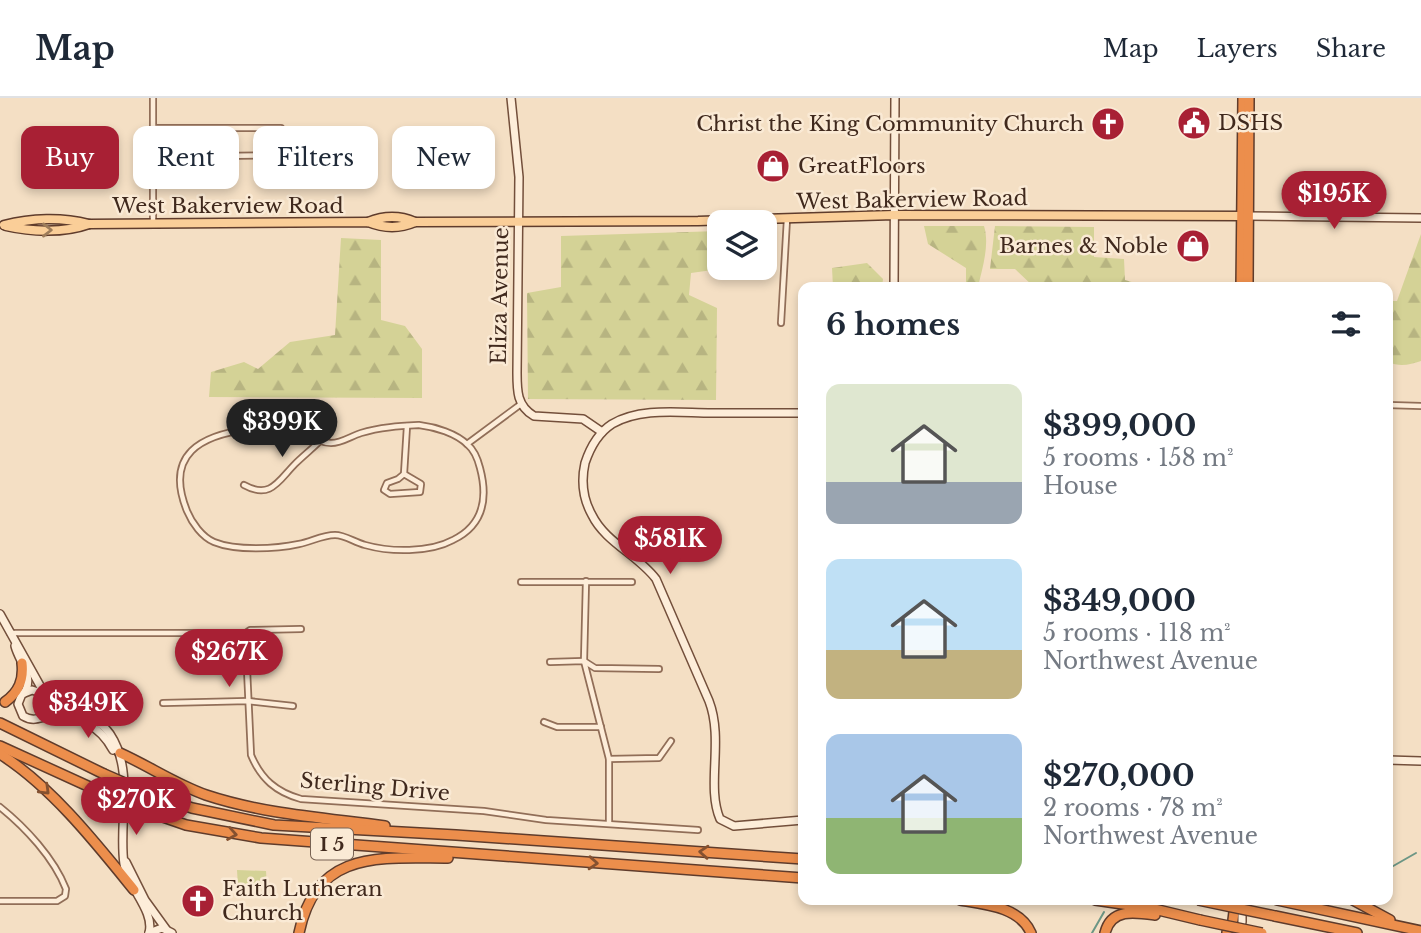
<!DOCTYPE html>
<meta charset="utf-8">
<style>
body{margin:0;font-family:"Libre Baskerville",serif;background:#f6f6f7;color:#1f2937;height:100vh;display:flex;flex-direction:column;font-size:26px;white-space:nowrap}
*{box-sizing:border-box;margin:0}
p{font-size:23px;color:#747a83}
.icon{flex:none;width:38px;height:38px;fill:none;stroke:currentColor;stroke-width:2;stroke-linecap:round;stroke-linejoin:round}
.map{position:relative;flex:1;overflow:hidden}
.sheet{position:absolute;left:798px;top:184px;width:595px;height:623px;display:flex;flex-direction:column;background:#fff;border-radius:14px;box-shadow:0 4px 10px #0003}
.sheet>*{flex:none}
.guide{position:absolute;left:21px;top:28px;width:665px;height:63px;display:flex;gap:14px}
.controls{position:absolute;left:707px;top:112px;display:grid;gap:14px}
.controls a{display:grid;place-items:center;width:70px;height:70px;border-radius:14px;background:#fff;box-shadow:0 4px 10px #0003;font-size:35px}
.price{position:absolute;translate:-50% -60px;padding:0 16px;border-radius:24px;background:#a82034;color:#fff;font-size:23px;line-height:46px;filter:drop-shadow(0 2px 4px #0008)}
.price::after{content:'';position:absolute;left:50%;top:42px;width:21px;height:16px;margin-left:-10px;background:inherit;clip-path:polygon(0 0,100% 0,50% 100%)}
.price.selected{background:#222;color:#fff}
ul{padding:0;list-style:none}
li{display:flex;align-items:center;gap:21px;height:175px;padding:0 28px}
li span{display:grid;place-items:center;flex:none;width:196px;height:140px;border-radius:14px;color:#555}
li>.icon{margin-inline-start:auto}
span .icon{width:84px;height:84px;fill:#fffc;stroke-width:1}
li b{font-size:30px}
h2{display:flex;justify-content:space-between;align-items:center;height:84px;padding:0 28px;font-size:30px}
.pill{padding:0 24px;border-radius:14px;background:#fff;box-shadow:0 4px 10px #0003;font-size:24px;line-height:63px}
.pill.selected{background:#a82034;color:#fff}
header{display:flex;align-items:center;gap:42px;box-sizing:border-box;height:98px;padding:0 35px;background:#fff;border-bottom:2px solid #e0e1e3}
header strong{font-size:33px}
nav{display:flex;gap:38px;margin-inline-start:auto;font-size:24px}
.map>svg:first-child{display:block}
</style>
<header>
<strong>Map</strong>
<nav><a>Map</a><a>Layers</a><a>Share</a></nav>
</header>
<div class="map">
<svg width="1421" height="835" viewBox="0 0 1421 835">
<defs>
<pattern id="forest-firs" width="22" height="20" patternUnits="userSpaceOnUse" patternTransform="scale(1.75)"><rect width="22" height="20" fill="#d4d296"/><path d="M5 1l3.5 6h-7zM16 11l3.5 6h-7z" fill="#b7b481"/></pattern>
</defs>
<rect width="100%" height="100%" fill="#f4dfc4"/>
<g fill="url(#forest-firs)">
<path d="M 924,128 L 984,128 C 990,147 982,171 978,189 L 966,189 L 966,170 L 928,146 Z"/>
<polygon points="995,128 1094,129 1094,159 1124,161 1125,182 1149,189 1034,189 1015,171 990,171"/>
<polygon points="719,133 719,170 727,170 691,175 689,197 717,210 716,302 528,301 527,195 561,189 561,138"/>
<path d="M 1421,136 L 1421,263 C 1410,267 1399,269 1388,264 L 1388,203 L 1397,203 Z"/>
<polygon points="341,140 381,142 381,222 405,228 422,251 422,300 209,299 211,274 244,264 258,271 290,244 335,237"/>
<polygon points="867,165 883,181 882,189 833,189 832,170"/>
</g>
<polygon fill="#d4d296" points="237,772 266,773 267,790 238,789"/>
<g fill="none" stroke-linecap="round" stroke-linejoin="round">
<g stroke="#6c9685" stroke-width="2">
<polyline points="1388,771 1416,755"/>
<polyline points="1092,835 1104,814"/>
</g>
<defs>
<g id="street">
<polyline points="153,59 282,57 281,30 153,30"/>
<polyline points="153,125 153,0"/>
<polyline points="781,225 787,121"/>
<polyline points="1388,307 1421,308"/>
<path d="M 419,327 C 435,329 456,335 468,347 C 474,352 478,362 480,370 C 488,400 484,427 453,442 C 429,455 390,454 365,447 C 354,444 345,437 335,437 C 322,437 311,444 299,446 C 276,451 236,453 214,444 C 202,439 192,425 187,413 C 164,356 201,337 250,331 C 262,329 276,326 287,328 C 303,330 315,345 331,345 C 342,345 351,338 361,335 C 380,329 400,328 419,327 Z"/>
<polyline points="467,346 521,306"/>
<polygon points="404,376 421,386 420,394 390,396 384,392 387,385 398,381"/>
<polyline points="404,376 407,328"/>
<path d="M 244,387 C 271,402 279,382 295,366 C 303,358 312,351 320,343"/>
<polyline points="586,483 584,563 609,661 609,725"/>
<polyline points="521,484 632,484"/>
<path d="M 10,535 L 230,535 L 239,540 L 246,550 L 251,657 C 261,681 276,694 301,701 L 484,713 L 546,722 L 698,732"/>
<polyline points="239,540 250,532 301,531"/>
<polyline points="550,564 584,563 595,570 659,571"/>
<polyline points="163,605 248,603 293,608"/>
<polyline points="544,624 557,629 601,629"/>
<polyline points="609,661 659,660 671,643"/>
<path d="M 0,709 C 25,729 54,760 66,791 L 65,798 L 57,803 L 0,803"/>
</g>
<g id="secondary">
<path d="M 511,0 L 519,79 L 517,275 C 517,293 517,308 534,318 L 583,321 L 602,334"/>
<polyline points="1248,118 1421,120"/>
<polyline points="894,189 895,0"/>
<path d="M 803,315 C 773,315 742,315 712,315 C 680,315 641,309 612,326 C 598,335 590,350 585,365 C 581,383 583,401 592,417 C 605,444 638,457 656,481 L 709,603 C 724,642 706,688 720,721 L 734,728 L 803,722"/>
<polyline points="0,516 48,602 47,612 41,619"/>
<path d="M 15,548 C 19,564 35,579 24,595"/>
<path d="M 44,596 L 32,592 L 22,596 L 18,606 L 23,618 C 33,624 39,620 49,618 C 76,615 100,628 113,652"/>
<path d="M 47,600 C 65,619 93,612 110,636 C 135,673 118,725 124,766 C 128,790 155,813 149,835"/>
<polyline points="1388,662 1421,663"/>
<polyline points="126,764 145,802 166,831"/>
<polyline points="1243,807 1243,802"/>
<polyline points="1242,824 1242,816"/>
<polyline points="149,835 162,830 172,835"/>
</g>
<g id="primary">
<path d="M 368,124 C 383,118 399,117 415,124"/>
<path d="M 4,127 C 31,120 62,119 89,126 L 368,124 C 383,130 399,131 415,124 L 698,123 L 894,117 L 1245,118"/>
<path d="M 6,128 C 32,134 64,135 89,126"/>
</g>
<g id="highway">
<polyline points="1241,189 1243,0"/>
<polyline points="1248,189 1249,0"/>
<path d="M 5,604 C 19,594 24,582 22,565"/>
<polyline points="0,625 104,676"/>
<polyline points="0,648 103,695"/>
<path d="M 120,655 C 149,668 175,686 206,697 C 263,716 326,720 385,728"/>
<path d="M 0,656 C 51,688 96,745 134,792"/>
<polyline points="143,693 192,710 274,727 456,737 803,761"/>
<polyline points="143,712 186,727 261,740 803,780"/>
<path d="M 960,802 C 985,806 1020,809 1031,835"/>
<polyline points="1095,802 1150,810 1200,822"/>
<polyline points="1277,802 1421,833"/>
<polyline points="1353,802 1390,822"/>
<polyline points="1234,805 1234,802"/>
<polyline points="1275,818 1357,835"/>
<polyline points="1233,822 1234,814"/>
<path d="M 299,835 C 316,751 381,760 448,760"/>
<path d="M 1105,835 C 1111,810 1135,814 1155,817"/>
<polyline points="1227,835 1227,834"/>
</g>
</defs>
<use href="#street" stroke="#916e58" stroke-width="8"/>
<use href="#secondary" stroke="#734f3b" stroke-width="10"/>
<use href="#primary" stroke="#5f3c2c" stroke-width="11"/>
<use href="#highway" stroke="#5f3c2c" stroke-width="12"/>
<use href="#street" stroke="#fdedd9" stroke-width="4.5"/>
<use href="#secondary" stroke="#fdedd9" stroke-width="7"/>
<use href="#primary" stroke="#face98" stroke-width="8"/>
<use href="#highway" stroke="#ec8e4c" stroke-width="9"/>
<defs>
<g id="highway-bridge">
<polyline points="104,676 143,693"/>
<polyline points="103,695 143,712"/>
<polyline points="1198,802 1275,818"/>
<polyline points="1200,822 1262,835"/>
</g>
</defs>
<use href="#highway-bridge" stroke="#5f3c2c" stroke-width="12" stroke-linecap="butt"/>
<use href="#highway-bridge" stroke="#ec8e4c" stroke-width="9"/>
</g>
<defs><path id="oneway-chevron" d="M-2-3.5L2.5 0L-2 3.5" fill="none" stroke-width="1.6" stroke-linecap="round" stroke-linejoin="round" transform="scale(1.75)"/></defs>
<use stroke="#9d7c5a" href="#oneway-chevron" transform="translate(47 132)"/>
<g stroke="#855130">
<use href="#oneway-chevron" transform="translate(45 692) rotate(44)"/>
<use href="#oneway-chevron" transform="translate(232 736) rotate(10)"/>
<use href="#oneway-chevron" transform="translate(704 754) rotate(-176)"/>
<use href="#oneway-chevron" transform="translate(593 765) rotate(4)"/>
</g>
<defs>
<symbol id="civic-disc" viewBox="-11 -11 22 22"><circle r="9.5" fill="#a82034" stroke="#faead5"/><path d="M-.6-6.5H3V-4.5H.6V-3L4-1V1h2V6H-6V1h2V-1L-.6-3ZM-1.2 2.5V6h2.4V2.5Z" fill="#fff"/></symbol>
<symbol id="church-disc" viewBox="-11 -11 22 22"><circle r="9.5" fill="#a82034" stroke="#faead5"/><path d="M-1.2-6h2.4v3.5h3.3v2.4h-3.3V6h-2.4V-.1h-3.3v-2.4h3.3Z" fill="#fff"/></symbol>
<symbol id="shop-disc" viewBox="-11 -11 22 22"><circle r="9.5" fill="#a82034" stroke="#faead5"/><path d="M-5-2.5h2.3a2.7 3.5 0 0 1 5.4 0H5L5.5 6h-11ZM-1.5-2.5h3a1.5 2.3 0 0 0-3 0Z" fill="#fff"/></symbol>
</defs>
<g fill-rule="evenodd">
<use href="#civic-disc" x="1175" y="6" width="38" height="38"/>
<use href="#church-disc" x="1089" y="7" width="38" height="38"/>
<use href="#shop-disc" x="754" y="49" width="38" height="38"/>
<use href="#shop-disc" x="1174" y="129" width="38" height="38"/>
<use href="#church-disc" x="179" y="784" width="38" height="38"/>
</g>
<g text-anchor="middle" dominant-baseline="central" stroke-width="5" stroke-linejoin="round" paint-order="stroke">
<rect fill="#faead5" stroke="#786354" stroke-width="2" x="311" y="730.5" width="42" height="31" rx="5"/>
<g font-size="19" font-weight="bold" fill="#40291d">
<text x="332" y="746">I 5</text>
</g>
<g font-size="21" fill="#40291d" stroke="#faead5" text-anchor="start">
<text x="1218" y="25">DSHS</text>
<text x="1084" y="26" text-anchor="end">Christ the King Community Church</text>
<text x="798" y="68">GreatFloors</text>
<text x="1168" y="148" text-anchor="end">Barnes &amp; Noble</text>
<text x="222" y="791">Faith Lutheran<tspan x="222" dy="24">Church</tspan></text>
</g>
<g font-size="21" fill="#40291d" stroke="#faead5">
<text transform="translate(912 102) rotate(-1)">West Bakerview Road</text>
<text x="228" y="108">West Bakerview Road</text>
<text transform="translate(500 198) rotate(-89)">Eliza Avenue</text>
<text transform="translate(375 689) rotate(5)">Sterling Drive</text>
</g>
</g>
</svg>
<div class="controls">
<a><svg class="icon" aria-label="layers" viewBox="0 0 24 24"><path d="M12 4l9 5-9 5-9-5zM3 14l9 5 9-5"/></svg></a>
</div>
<b class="price" style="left:1334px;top:133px">$195K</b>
<b class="price selected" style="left:282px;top:361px">$399K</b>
<b class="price" style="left:670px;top:478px">$581K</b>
<b class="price" style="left:229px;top:591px">$267K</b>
<b class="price" style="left:88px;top:642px">$349K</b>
<b class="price" style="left:136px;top:739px">$270K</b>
<div class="guide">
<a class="pill selected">Buy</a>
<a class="pill">Rent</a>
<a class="pill">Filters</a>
<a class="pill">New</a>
</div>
<section class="sheet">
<h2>6 homes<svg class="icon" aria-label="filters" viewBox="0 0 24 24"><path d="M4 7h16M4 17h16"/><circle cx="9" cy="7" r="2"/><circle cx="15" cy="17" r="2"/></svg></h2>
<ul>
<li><span style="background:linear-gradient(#dfe7d0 70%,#9aa5b1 0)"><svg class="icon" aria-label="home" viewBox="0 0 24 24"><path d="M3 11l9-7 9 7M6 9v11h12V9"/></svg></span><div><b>$399,000</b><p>5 rooms · 158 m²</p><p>House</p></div></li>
<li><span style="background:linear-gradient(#bfe0f5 65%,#c2b280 0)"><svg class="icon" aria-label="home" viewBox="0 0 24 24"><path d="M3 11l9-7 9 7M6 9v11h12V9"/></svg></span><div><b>$349,000</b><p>5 rooms · 118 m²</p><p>Northwest Avenue</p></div></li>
<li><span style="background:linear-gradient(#a9c7e8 60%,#8fb573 0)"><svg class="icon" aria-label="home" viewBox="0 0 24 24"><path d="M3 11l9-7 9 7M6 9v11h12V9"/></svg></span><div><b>$270,000</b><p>2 rooms · 78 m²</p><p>Northwest Avenue</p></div></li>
</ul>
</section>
</div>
